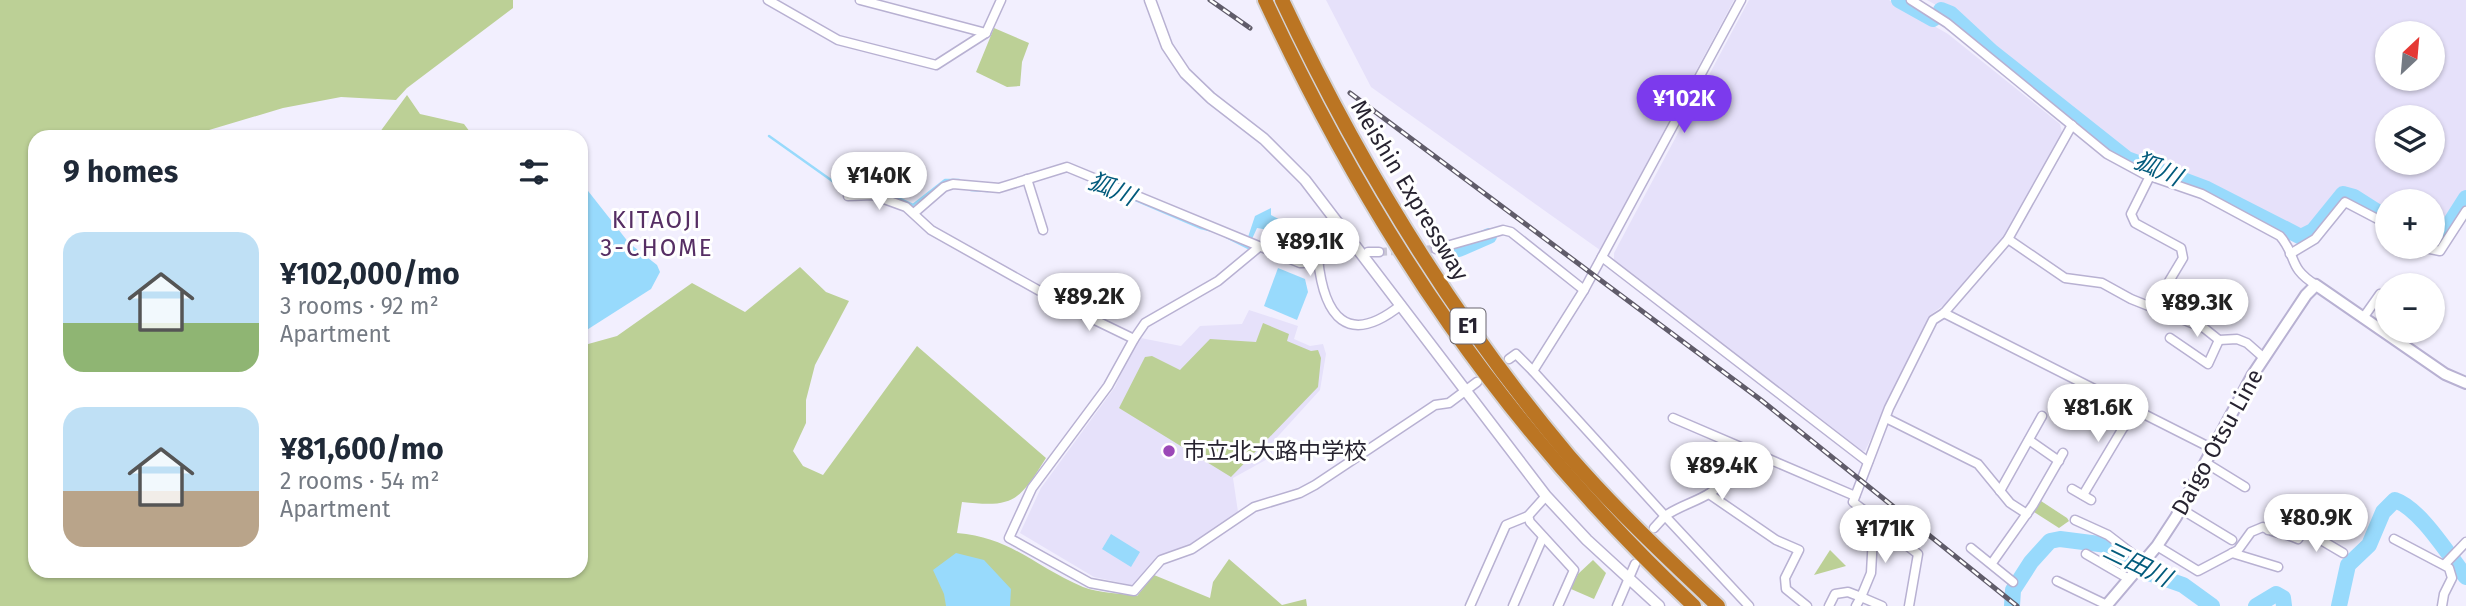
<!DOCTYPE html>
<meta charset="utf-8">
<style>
body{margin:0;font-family:"Fira Sans","Noto Sans JP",sans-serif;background:#f6f6f7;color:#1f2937;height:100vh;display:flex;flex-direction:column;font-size:26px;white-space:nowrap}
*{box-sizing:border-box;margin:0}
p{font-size:23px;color:#747a83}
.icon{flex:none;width:38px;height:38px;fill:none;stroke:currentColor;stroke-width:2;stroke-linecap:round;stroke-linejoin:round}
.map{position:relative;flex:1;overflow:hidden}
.panel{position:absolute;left:28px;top:130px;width:560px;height:448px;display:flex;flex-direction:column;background:#fff;border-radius:21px;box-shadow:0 2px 5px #0004}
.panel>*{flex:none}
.needle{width:46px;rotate:26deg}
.buttons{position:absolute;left:2375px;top:21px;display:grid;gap:14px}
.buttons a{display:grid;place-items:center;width:70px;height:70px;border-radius:50%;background:#fff;box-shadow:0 2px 5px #0004;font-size:35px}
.price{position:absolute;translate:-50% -60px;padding:0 16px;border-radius:24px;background:#fff;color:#222;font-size:23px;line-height:46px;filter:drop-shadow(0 2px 4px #0008)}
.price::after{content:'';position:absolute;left:50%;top:42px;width:21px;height:16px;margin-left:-10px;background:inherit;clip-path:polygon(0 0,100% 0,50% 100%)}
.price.current{background:#7c3aed;color:#fff}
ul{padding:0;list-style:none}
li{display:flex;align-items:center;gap:21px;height:175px;padding:0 35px}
li span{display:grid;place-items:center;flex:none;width:196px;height:140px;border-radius:21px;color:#555}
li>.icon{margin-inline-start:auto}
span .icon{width:84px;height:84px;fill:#fffc;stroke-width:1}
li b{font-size:30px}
h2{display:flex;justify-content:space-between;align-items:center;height:84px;padding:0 35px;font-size:30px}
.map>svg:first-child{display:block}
</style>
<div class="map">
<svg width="2466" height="606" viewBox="0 0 2466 606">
<rect width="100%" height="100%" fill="#f2effe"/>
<g fill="#e6e1fa" fill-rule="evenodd">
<polygon points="1326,0 1734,0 1600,250 1371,87"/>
<polygon points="1749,0 1889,0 1948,34 2060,124 2062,133 2006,235 1948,302 1930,315 1865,451 1858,451 1614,262 1614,253"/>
<path d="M 1927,0 L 2466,0 L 2466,191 L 2438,239 L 2433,240 L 2432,201 L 2387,201 L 2387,215 L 2349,191 L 2336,193 L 2308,231 L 2300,232 L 2201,182 L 2128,153 L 1956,16 ZM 2387,33 L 2432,33 L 2432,79 L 2387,79 ZM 2387,117 L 2432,117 L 2432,163 L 2387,163 Z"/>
<polygon points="1249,310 1298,326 1294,339 1310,346 1323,344 1326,354 1320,390 1270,445 1273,456 1233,478 1238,512 1201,542 1159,558 1135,586 1094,577 1020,533 1041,488 1115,387 1134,344 1141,338 1181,346 1200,326 1242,324"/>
</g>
<g fill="#bcd096">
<path d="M 0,0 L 513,0 L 513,8 L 407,88 L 396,100 L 341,97 L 283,108 L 189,136 L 35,136 L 35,570 L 581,570 L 581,346 L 617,336 L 692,283 L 745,312 L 800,267 L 826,292 L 849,301 L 815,365 L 806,400 L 806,423 L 793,451 L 803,466 L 823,475 L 917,346 L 1046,458 C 1019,501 1014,508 962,502 L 957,533 C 1013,538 1035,567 1083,587 C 1098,593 1120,593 1137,596 L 1154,575 L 1210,598 L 1213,582 L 1229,559 L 1282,605 L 1306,599 L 1307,606 L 0,606 Z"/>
<polygon points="994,28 1029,43 1022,62 1020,86 1007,87 976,72"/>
<polygon points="407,95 420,114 464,124 473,136 377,136"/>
<polygon points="1263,323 1289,334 1287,341 1311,351 1318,350 1321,358 1318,387 1231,477 1119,408 1145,357 1152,356 1180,370 1210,339 1256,342"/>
<polygon points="2041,501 2067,518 2069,521 2059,528 2034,512"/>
<polygon points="1830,550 1846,566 1814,575"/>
<polygon points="1593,560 1606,573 1594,599 1571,589 1578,574"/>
</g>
<g fill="#98dafc">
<polygon points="581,182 629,243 657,265 660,272 651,289 582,333"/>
<polygon points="1271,208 1271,215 1301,231 1299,235 1257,228 1252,239 1248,237 1255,216"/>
<polygon points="1278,268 1305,279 1308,292 1297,320 1264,306"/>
<polygon points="1111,534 1140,552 1131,567 1102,549"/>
<polygon points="956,553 984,560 1011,589 1010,606 946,606 944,594 933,570"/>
</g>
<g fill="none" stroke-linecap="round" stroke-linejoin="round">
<g stroke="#98dafc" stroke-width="2.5">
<polyline points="769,136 838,185 885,192 913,205 945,180 959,180"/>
<polyline points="1084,178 1201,228 1217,232"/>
<polyline points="971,190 988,191"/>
<polyline points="1226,237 1248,248"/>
</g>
<g stroke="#98dafc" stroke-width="16">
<polyline points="1899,0 1933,19"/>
<polyline points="1941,10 1951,14 1992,52 2127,159 2207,189 2301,237 2313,231 2343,194 2354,197 2387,218"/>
<polyline points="2432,243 2440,239 2466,198"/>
<polyline points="1459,249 1489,236"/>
<polyline points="2012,606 2013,590 2031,562 2050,541 2060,539 2107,545 2143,571 2183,585 2212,606"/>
<polyline points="2256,606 2276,594 2283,598 2284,606"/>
<path d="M 2339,606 L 2348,565 L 2369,545 L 2383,512 L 2395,500 C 2421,509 2449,556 2466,577"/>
</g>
<polyline stroke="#c9c6d5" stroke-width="8" stroke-dasharray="8 4" stroke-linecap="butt" points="1379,252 1436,249"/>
<defs>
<g id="minor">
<polyline points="768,0 838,40 936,65 986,33 1001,0"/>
<polyline points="860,0 986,33"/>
<path d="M 1911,0 L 1947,23 L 2107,154 L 2144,174 L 2202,194 L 2280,236 C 2298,257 2287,267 2316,285"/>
<polyline points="2150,176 2131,214 2135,223 2181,248 2183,258 2153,308"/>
<polyline points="1027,179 1043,230"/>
<polyline points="848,196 873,195 906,207 931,230 1070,308 1134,339 1145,323 1218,281 1259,247"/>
<path d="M 914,213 L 944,187 L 953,184 L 999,188 L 1067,167 L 1300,263 C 1316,264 1331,254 1348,253"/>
<polyline points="2008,239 2065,278 2102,283 2131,299 2204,328 2219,340 2237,339 2247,343 2264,358"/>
<polyline points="2420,247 2440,251 2466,211"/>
<polyline points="1436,249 1503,230 1511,232 1584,290"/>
<polyline points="1368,252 1379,252"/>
<polyline points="2290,254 2315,239 2345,202 2387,224"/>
<polyline points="1602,257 1868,462"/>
<path d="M 1318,259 C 1324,316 1347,348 1401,305"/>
<polyline points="1944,313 2213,449"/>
<polyline points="2363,318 2380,294 2387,300"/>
<polyline points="2170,338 2208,364 2219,340"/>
<polyline points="1134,339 1108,386 1032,488 1009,538 1090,583 1134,591 1161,560 1192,549 1254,507 1300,493 1315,485 1435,405 1449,403 1477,382"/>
<polyline points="1509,359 1516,354 1533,371"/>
<polyline points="1673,418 1855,496"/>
<polyline points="1886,418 1978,464 2010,503 2027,514"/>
<polyline points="2029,440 2059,461"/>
<polyline points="2206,463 2245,487"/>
<polyline points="2072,489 2091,500"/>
<polyline points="2000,491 2042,416"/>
<polyline points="1709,494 1776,540 1799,550 1785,578 1786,589 1807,606"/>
<polyline points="2083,495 2123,428 2138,411"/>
<polyline points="2181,509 2232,540"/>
<polyline points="1528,516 1530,522 1574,570 1558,606"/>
<polyline points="1874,520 1918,554 1909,606"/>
<polyline points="2075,520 2108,535 2143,562"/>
<polyline points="1654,528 1665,516 1533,371 1584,290 1741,0"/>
<polyline points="2304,530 2343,553"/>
<polyline points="2394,539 2449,568 2452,578 2444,594 2442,606"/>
<path d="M 2157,546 L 2198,571 L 2238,550 L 2251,532 L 2263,527 C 2275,534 2286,533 2298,539 L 2312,518 L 2285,502 L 2268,530"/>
<polyline points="1971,548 2013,582"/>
<polyline points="2232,553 2278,567"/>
<polyline points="2086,554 2129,579"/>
<polyline points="1992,563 2033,505 2063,453"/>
<polyline points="2445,564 2466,542"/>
<polyline points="2057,581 2107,605"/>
<polyline points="1470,606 1506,525 1528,516 1546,496"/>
<polyline points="1513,606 1543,537"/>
<polyline points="1617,606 1635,564"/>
<path d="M 1749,606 L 1665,516 C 1679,506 1696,502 1710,493 C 1728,481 1740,464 1761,457"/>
<polyline points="1829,606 1835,594 1848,592 1861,597 1871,573 1874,518 1853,502 1889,408 1933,320 1944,313 2008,239 2072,125"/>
<polyline points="1856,606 1861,597 1882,606"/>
</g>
<polyline id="tertiary" points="1150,0 1167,46 1185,73 1211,98 1264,139 1305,180 1546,496 1587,540 1659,606"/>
<polyline id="secondary" points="2106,606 2157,546 2176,517 2252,376 2306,295 2316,285 2445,374 2466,383"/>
<g id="motorway">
<path d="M 1265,0 C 1375,236 1504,427 1694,606"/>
<path d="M 1282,0 C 1359,164 1452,317 1569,456 C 1615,509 1667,558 1718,606"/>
</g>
</defs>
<use href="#minor" stroke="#b8b1d2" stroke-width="11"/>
<use href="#tertiary" stroke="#b8b1d2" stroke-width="13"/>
<use href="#secondary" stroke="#b8b1d2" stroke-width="14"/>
<use href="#motorway" stroke="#d4d3d6" stroke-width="18"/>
<use href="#minor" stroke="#fff" stroke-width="8"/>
<use href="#tertiary" stroke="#fff" stroke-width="10"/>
<use href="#secondary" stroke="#fff" stroke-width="10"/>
<use href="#motorway" stroke="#bb7523" stroke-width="14"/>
<defs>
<g id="rail">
<polyline points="1210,0 1250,28"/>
<polyline points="1350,93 1761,400 2017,606"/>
</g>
</defs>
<use href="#rail" stroke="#605c6a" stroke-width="5"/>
<use href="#rail" stroke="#fff" stroke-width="2.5" stroke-dasharray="8" stroke-linecap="butt"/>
</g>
<circle fill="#9b48b7" stroke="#fff" stroke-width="2.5" cx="1169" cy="451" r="7"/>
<g text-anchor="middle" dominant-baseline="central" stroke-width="6" stroke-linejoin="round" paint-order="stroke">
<rect fill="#fff" stroke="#68656e" stroke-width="2" x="1450.5" y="308.5" width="35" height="35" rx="5"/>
<g font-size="21" font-weight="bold" fill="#272330">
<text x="1468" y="326">E1</text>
</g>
<g font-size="23" fill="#272330" stroke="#fff">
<text transform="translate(1410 190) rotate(59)">Meishin Expressway</text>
<text transform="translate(2217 442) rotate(-61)">Daigo Otsu Line</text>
</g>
<g font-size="23" fill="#272330" stroke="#fff" text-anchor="start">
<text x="1183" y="451">市立北大路中学校</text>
</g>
<g font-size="24" font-style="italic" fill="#025b7c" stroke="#fff">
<text transform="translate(2158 169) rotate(24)">狐川</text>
<text transform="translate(1112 189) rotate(23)">狐川</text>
<text transform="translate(2137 564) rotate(26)">三田川</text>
</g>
<g font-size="24" letter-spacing="2" fill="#562e64" stroke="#fff">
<text x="657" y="220">KITAOJI<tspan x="657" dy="28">3-CHOME</tspan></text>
</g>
</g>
</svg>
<div class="buttons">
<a><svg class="needle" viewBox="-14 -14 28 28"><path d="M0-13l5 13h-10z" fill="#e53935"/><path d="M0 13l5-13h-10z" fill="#747a83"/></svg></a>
<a><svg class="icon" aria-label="layers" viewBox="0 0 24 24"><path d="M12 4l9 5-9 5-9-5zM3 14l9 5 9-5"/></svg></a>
<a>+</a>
<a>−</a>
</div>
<b class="price current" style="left:1684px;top:135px">¥102K</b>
<b class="price" style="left:879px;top:212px">¥140K</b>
<b class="price" style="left:1310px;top:278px">¥89.1K</b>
<b class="price" style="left:1089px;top:333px">¥89.2K</b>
<b class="price" style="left:2197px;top:339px">¥89.3K</b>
<b class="price" style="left:2098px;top:444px">¥81.6K</b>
<b class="price" style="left:1722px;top:502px">¥89.4K</b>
<b class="price" style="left:2316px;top:554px">¥80.9K</b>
<b class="price" style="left:1885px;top:565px">¥171K</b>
<section class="panel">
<h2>9 homes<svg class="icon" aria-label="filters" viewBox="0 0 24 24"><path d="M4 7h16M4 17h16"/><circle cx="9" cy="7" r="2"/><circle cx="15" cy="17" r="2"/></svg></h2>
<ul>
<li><span style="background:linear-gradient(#bfe0f5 65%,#8fb573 0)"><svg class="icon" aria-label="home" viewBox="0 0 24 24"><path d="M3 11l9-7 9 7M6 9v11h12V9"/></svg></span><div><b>¥102,000/mo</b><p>3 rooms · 92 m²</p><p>Apartment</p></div></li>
<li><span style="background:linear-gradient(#bfe0f5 60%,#b9a48a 0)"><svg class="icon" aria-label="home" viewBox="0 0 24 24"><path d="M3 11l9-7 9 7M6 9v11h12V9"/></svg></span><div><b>¥81,600/mo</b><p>2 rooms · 54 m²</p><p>Apartment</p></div></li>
</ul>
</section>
</div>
